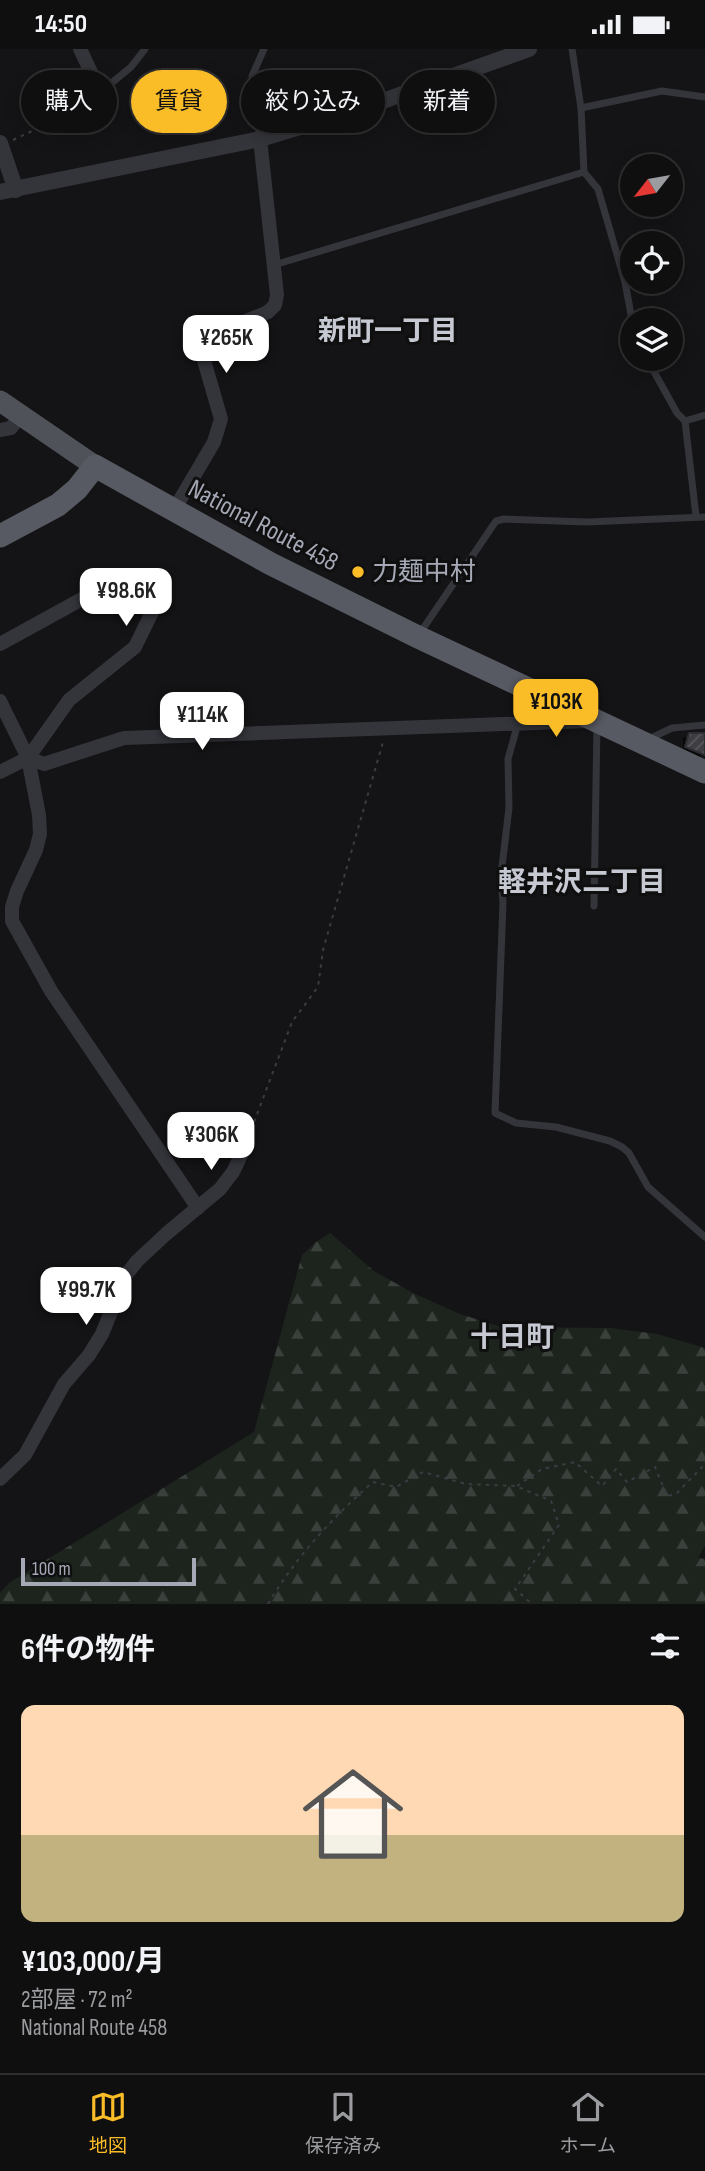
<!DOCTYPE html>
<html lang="ja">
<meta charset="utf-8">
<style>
body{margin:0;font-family:"Sofia Sans Condensed","Noto Sans JP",sans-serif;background:#1d1d1e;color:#f1f3f6;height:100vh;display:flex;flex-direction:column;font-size:26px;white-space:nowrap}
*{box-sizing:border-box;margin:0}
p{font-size:23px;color:#9b9c9f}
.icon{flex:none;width:38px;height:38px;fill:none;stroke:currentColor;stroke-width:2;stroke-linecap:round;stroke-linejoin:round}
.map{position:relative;height:1555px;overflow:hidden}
.details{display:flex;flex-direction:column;background:#0f0f10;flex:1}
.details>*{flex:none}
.top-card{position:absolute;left:21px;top:21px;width:663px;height:63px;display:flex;gap:14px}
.needle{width:46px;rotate:239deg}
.fabs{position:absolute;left:620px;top:105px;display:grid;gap:14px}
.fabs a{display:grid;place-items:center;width:63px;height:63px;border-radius:50%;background:#0f0f10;box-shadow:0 4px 18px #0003,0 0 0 2px #2f2f30;font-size:35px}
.scale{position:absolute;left:21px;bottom:18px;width:175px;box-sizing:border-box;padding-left:7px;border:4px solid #a5a9b6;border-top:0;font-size:19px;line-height:24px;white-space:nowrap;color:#a5a9b6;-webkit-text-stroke:5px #0f0f10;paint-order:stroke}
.price{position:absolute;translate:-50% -60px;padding:0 16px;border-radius:14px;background:#fff;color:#222;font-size:23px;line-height:46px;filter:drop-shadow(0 2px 4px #0008)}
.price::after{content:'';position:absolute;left:50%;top:42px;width:21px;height:16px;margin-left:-10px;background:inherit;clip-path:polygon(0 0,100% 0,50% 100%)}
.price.active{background:#fabc27;color:#111}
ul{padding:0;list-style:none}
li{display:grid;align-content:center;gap:14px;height:371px;padding:0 21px}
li+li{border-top:2px solid #2f2f30}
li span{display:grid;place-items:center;height:217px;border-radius:14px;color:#555}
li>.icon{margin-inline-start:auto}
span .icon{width:126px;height:126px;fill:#fffc;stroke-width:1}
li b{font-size:30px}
h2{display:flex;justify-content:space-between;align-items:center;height:84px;padding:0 21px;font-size:30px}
.pill{padding:0 24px;border-radius:32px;background:#0f0f10;box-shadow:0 4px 18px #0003,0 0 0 2px #2f2f30;font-size:24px;line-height:63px}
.pill.active{background:#fabc27;color:#111}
.status{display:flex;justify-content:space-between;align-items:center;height:49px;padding:0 35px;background:#0f0f10;direction:ltr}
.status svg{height:19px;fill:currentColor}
.tabs{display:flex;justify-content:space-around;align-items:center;height:98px;border-top:2px solid #2f2f30;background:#0f0f10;font-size:19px;color:#9b9c9f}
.tabs a{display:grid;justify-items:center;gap:4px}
.tabs .active{color:#fabc27}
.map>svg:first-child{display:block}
</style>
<div class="status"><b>14:50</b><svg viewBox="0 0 49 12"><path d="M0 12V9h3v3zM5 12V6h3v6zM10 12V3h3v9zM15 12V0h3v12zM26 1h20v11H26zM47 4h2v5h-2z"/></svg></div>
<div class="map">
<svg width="705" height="1555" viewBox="0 0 705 1555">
<defs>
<pattern id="forest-firs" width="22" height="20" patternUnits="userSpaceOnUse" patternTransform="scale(1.75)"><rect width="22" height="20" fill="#1c241d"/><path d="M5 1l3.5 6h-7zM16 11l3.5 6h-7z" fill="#3a413c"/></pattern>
<pattern id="building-hatch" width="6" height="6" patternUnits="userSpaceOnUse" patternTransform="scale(1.75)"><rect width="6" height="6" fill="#3e3e43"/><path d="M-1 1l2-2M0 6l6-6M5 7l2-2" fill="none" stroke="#57575c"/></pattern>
<filter id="shadow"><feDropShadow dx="-5.5" dy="5.5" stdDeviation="0" flood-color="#0009"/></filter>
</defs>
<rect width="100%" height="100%" fill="#141416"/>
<polygon fill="url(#forest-firs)" points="330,1184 374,1222 413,1244 460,1265 501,1278 610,1279 657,1285 705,1299 705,1496 698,1509 705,1510 705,1555 0,1555 0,1544 9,1534 254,1383 302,1206 316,1193"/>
<polygon fill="url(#building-hatch)" stroke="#2e2d32" stroke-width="2" filter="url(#shadow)" points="689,684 705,684 705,706 685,698"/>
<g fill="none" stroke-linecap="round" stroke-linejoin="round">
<g stroke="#3a3c42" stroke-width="2" stroke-dasharray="3.5 5" stroke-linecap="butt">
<polyline points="13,91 49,74"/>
<polyline points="248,1089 292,973 318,938 323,901 383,693"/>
<polyline points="517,1437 542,1420 575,1413 602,1437 616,1420 627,1433 655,1418 667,1447 676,1445 705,1415"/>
<path d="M 268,1555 C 295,1509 333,1468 373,1433 L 396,1438 L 423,1423 L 466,1435 L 516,1437 L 551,1452 L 559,1476 L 515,1540 L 532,1555"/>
</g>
<g stroke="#34353b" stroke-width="7">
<polyline points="572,0 581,59 584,123 598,140 625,233 632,271"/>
<polyline points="581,59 662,42 705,48"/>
<polyline points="56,70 90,45 114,32 131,18 145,0"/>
<polyline points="260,90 252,27 264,0"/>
<polyline points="274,216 584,123"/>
<polyline points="647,310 677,364 685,372 696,467"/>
<polyline points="685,372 705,366"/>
<polyline points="420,584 496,472 504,470 587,473 705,468"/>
<polyline points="518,674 508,710 509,759 501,826 503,854 495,1064 516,1074 556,1078 610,1092 622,1098 629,1104 648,1138 705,1188"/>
<polyline points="649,690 672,679 705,676"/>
<polyline points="594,857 597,675"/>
</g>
<g stroke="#34353b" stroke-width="14">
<polyline points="80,0 99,40"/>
<polyline points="0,381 11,379 21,366"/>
<polyline points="174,461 214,393 221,370 199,294 207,288 268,263 275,256 277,246 260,90"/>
<polyline points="0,595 111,534 127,534 154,548 156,555 135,598 69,651 28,709 0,723"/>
<polyline points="0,652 28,709 39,766 40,785 36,801 17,842 12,858 12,872 51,942 198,1159"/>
<polyline points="28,709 44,715 124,689 588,672"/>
<polyline points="0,1430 25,1406 64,1335 89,1306 102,1285 126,1226 137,1212 166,1185 220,1140 233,1123 243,1102"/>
</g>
<g stroke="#34353b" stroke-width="16">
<polyline points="0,94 16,141"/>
<polyline points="0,143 260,90 363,59 529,0"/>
</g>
<polyline stroke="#50525a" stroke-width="21" points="0,352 95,417"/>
<polyline stroke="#585a63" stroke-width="23" points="0,487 58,456 77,440 95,417 271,515 418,588 705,723"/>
</g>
<circle fill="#fabc27" stroke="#0f0f10" stroke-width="2.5" cx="358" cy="523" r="7"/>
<g text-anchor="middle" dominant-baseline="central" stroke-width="6" stroke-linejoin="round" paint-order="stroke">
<g font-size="26" fill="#a5a9b6" stroke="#0f0f10">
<text transform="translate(263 477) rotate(28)">National Route 458</text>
</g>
<g font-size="26" fill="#a5a9b6" stroke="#0f0f10" text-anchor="start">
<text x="372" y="523">力麺中村</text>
</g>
<g font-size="28" font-weight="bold" fill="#c6c9d2" stroke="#0f0f10">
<text x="388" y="282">新町一丁目</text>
<text x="582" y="833">軽井沢二丁目</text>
<text x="512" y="1288">十日町</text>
</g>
</g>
</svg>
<div class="fabs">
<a><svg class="needle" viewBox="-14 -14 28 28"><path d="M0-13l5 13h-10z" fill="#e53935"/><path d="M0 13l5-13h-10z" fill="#9b9c9f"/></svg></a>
<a><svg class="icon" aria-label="locate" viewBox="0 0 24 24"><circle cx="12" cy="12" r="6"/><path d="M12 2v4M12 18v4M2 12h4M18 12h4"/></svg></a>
<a><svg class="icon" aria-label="layers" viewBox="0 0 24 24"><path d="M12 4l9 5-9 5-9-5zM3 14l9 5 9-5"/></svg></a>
</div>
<div class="scale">100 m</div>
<b class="price" style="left:226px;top:326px">¥265K</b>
<b class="price" style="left:126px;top:579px">¥98.6K</b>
<b class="price active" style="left:556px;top:690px">¥103K</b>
<b class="price" style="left:202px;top:703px">¥114K</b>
<b class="price" style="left:211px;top:1123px">¥306K</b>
<b class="price" style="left:86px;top:1278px">¥99.7K</b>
<div class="top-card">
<a class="pill">購入</a>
<a class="pill active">賃貸</a>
<a class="pill">絞り込み</a>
<a class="pill">新着</a>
</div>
</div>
<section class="details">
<h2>6件の物件<svg class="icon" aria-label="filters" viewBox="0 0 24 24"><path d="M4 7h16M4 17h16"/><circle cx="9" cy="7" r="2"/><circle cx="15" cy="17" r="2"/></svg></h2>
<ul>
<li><span style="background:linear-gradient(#ffd9b3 60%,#c2b280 0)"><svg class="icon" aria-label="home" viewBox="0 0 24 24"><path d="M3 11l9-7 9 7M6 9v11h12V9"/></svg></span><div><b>¥103,000/月</b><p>2部屋 · 72 m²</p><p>National Route 458</p></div></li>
</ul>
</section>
<nav class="tabs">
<a class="active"><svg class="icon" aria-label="map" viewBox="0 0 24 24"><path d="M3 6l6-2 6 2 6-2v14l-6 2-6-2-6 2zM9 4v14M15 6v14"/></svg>地図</a>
<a><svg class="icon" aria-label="saved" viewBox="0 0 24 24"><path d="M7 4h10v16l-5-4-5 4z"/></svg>保存済み</a>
<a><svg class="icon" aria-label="home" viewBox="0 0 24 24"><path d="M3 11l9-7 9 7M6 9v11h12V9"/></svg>ホーム</a>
</nav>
